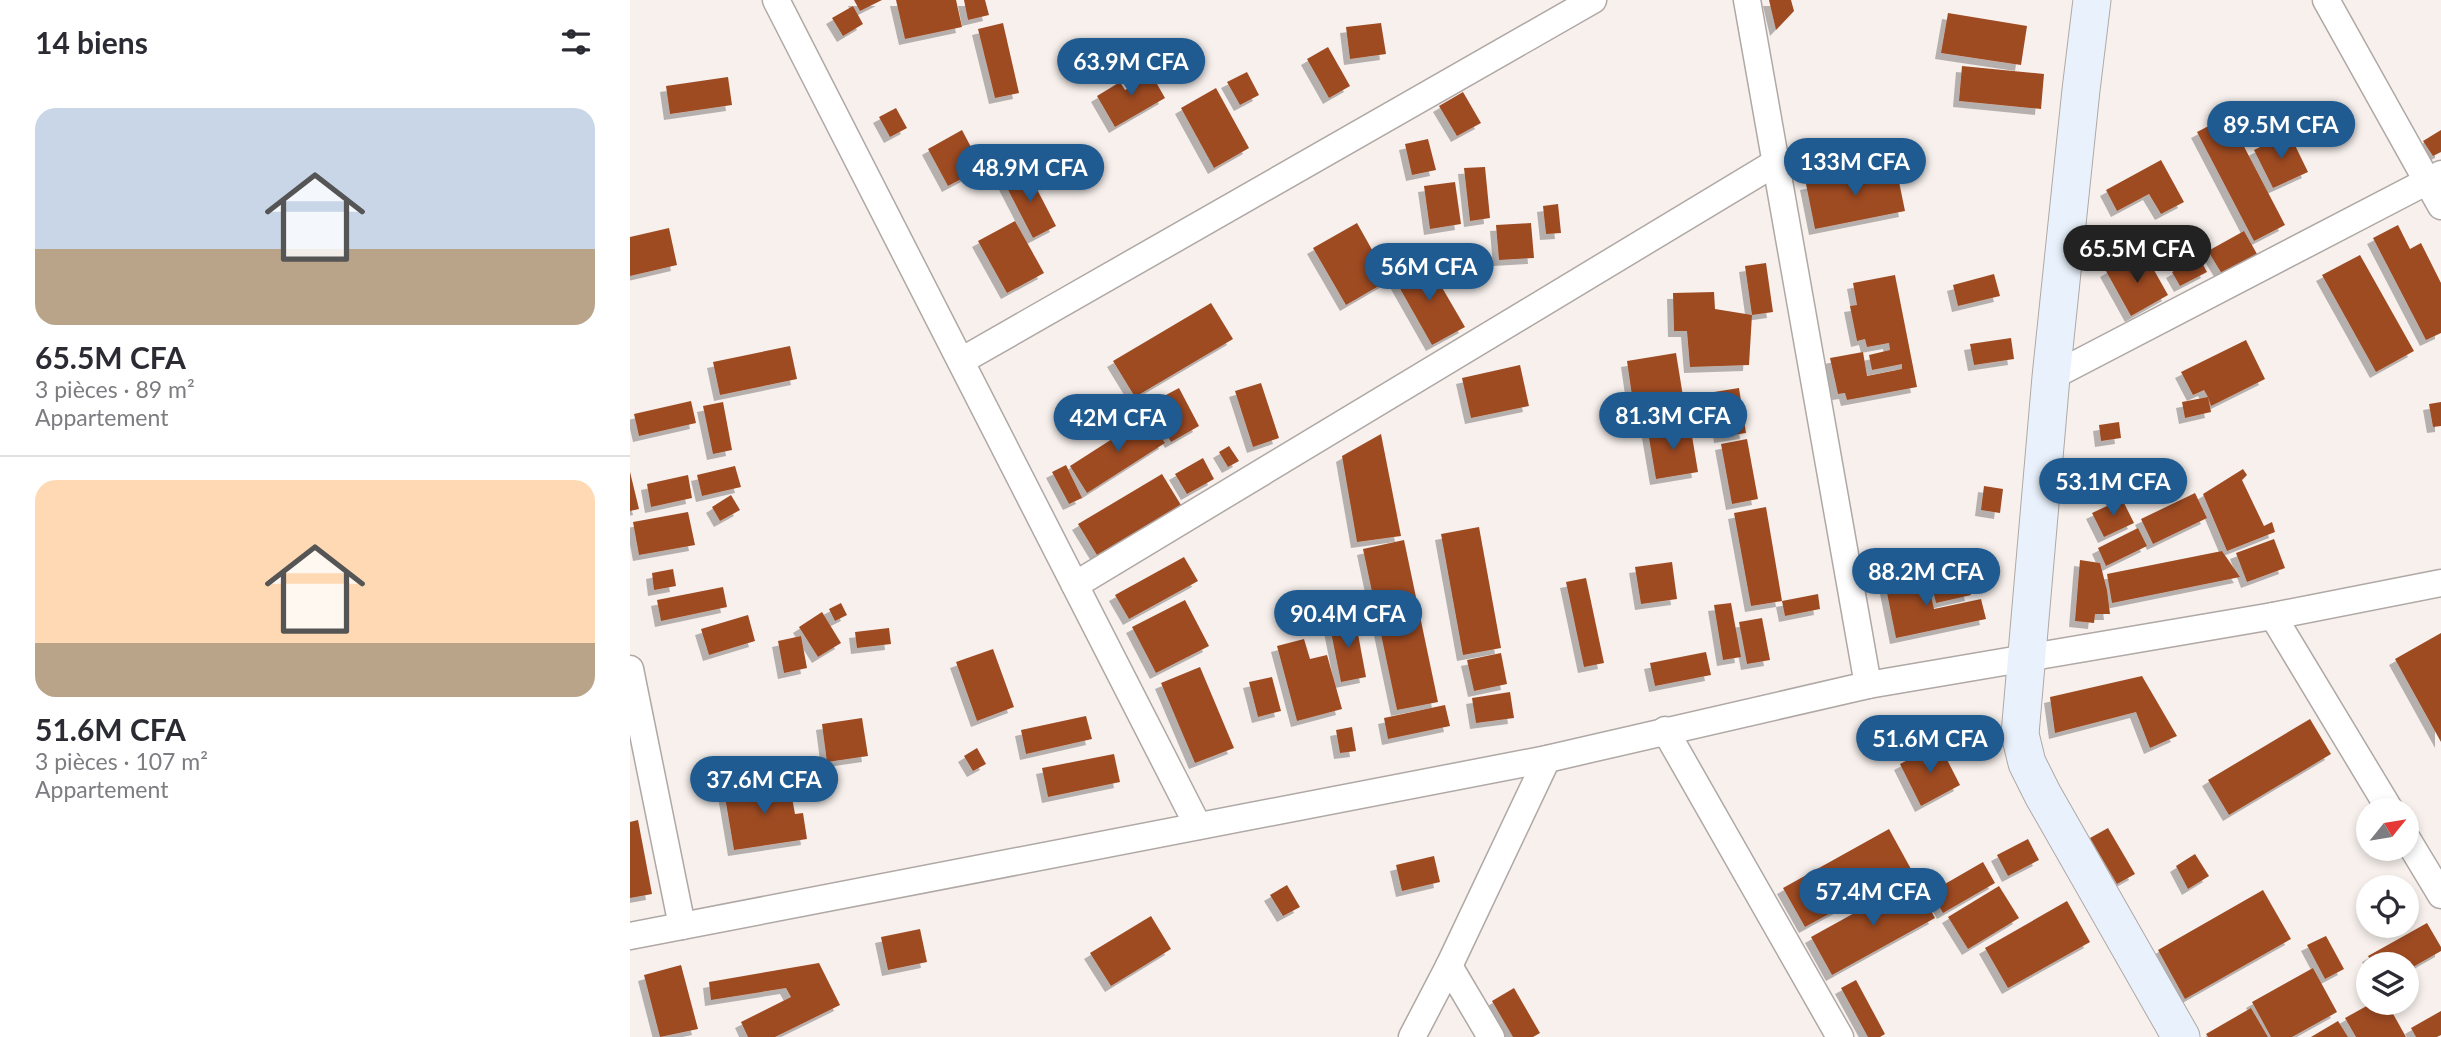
<!DOCTYPE html>
<html lang="fr">
<meta charset="utf-8">
<style>
body{margin:0;font-family:Lato,sans-serif;background:#f7f7f7;color:#2b2b33;height:100vh;display:flex;flex-direction:column;font-size:26px;white-space:nowrap}
*{box-sizing:border-box;margin:0}
p{font-size:23px;color:#7c7c81}
.icon{flex:none;width:38px;height:38px;fill:none;stroke:currentColor;stroke-width:2;stroke-linecap:round;stroke-linejoin:round}
.map{position:relative;flex:1;overflow:hidden}
.sheet{display:flex;flex-direction:column;background:#fff;width:630px}
.sheet>*{flex:none}
.needle{width:46px;rotate:60deg}
.controls{position:absolute;left:1726px;top:798px;display:grid;gap:14px}
.controls a{display:grid;place-items:center;width:63px;height:63px;border-radius:50%;background:#fff;box-shadow:0 4px 10px #0003;font-size:35px}
.price{position:absolute;translate:-50% -60px;padding:0 16px;border-radius:24px;background:#1f5b91;color:#fff;font-size:23px;line-height:46px;filter:drop-shadow(0 2px 4px #0008)}
.price::after{content:'';position:absolute;left:50%;top:42px;width:21px;height:16px;margin-left:-10px;background:inherit;clip-path:polygon(0 0,100% 0,50% 100%)}
.price.active{background:#222;color:#fff}
ul{padding:0;list-style:none}
li{display:grid;align-content:center;gap:14px;height:371px;padding:0 35px}
li+li{border-top:2px solid #e1e1e2}
li span{display:grid;place-items:center;height:217px;border-radius:21px;color:#555}
li>.icon{margin-inline-start:auto}
span .icon{width:126px;height:126px;fill:#fffc;stroke-width:1}
li b{font-size:30px}
h2{display:flex;justify-content:space-between;align-items:center;height:84px;padding:0 35px;font-size:30px}
main{display:flex;flex:1;min-height:0}
.map>svg:first-child{display:block}
</style>
<main>
<section class="sheet">
<h2>14 biens<svg class="icon" aria-label="filters" viewBox="0 0 24 24"><path d="M4 7h16M4 17h16"/><circle cx="9" cy="7" r="2"/><circle cx="15" cy="17" r="2"/></svg></h2>
<ul>
<li><span style="background:linear-gradient(#c9d6e8 65%,#b9a48a 0)"><svg class="icon" aria-label="home" viewBox="0 0 24 24"><path d="M3 11l9-7 9 7M6 9v11h12V9"/></svg></span><div><b>65.5M CFA</b><p>3 pièces · 89 m²</p><p>Appartement</p></div></li>
<li><span style="background:linear-gradient(#ffd9b3 75%,#b9a48a 0)"><svg class="icon" aria-label="home" viewBox="0 0 24 24"><path d="M3 11l9-7 9 7M6 9v11h12V9"/></svg></span><div><b>51.6M CFA</b><p>3 pièces · 107 m²</p><p>Appartement</p></div></li>
</ul>
</section>
<div class="map">
<svg width="1811" height="1037" viewBox="0 0 1811 1037">
<defs>
<filter id="shadow"><feDropShadow dx="-6" dy="6" stdDeviation="0" flood-color="#0004"/></filter>
</defs>
<rect width="100%" height="100%" fill="#f7f0ed"/>
<g fill="#9f4b24" filter="url(#shadow)">
<polygon points="224,0 252,0 230,11"/>
<polygon points="266,0 326,0 332,27 275,39"/>
<polygon points="334,0 355,0 359,15 338,20"/>
<polygon points="1139,0 1161,0 1164,11 1146,30"/>
<polygon points="223,6 233,24 213,36 202,18"/>
<polygon points="1318,13 1397,26 1391,65 1311,53"/>
<polygon points="373,23 389,93 365,98 348,29"/>
<polygon points="751,23 756,54 720,59 716,27"/>
<polygon points="698,47 720,86 699,98 677,59"/>
<polygon points="1332,66 1414,74 1411,109 1329,101"/>
<polygon points="518,68 535,98 485,127 467,96 490,82 495,90 508,83 504,76"/>
<polygon points="617,72 629,95 610,105 597,82"/>
<polygon points="98,77 102,105 40,114 36,86"/>
<polygon points="586,88 619,148 584,168 551,108"/>
<polygon points="833,92 851,123 827,136 809,106"/>
<polygon points="266,108 277,128 260,137 249,117"/>
<polygon points="1598,116 1655,225 1624,241 1567,132"/>
<polygon points="332,130 352,168 318,186 298,149"/>
<polygon points="1811,130 1811,152 1803,156 1793,141"/>
<polygon points="1659,133 1678,172 1643,188 1624,150"/>
<polygon points="798,139 806,170 782,175 775,144"/>
<polygon points="1531,160 1554,202 1531,214 1519,194 1487,211 1476,190"/>
<polygon points="855,167 860,218 840,221 834,168"/>
<polygon points="1266,167 1275,211 1185,229 1176,184"/>
<polygon points="397,170 426,226 403,238 374,182"/>
<polygon points="825,182 831,224 800,229 794,186"/>
<polygon points="928,204 931,233 916,234 913,206"/>
<polygon points="385,221 414,273 377,293 348,241"/>
<polygon points="727,223 759,280 716,305 683,248"/>
<polygon points="901,223 904,258 869,260 866,225"/>
<polygon points="1768,225 1780,249 1791,243 1811,283 1811,333 1796,340 1743,238"/>
<polygon points="39,228 47,265 0,276 0,237"/>
<polygon points="1614,231 1627,254 1592,274 1578,251"/>
<polygon points="1730,255 1784,351 1746,372 1692,275"/>
<polygon points="1501,257 1509,270 1520,263 1538,295 1501,316 1476,271"/>
<polygon points="1569,257 1577,272 1550,286 1542,272"/>
<polygon points="796,260 835,327 802,345 764,278"/>
<polygon points="1136,263 1143,312 1122,315 1115,266"/>
<polygon points="1364,274 1370,296 1328,306 1323,285"/>
<polygon points="1265,275 1287,387 1217,400 1215,393 1208,394 1200,358 1233,352 1237,376 1272,369 1272,364 1242,370 1239,355 1260,350 1259,343 1237,347 1235,339 1227,341 1220,306 1227,305 1223,283"/>
<polygon points="1084,292 1085,309 1122,315 1119,365 1060,367 1057,331 1044,331 1043,293"/>
<polygon points="581,303 603,339 505,397 483,361"/>
<polygon points="1381,338 1384,359 1344,365 1340,344"/>
<polygon points="1616,340 1635,379 1581,406 1578,397 1581,412 1555,418 1552,402 1578,397 1574,390 1563,395 1551,372"/>
<polygon points="160,346 167,379 90,395 83,362"/>
<polygon points="1046,353 1056,415 1006,423 997,361"/>
<polygon points="890,365 899,406 841,418 832,378"/>
<polygon points="631,383 649,438 623,447 605,391"/>
<polygon points="549,388 569,426 541,442 519,404"/>
<polygon points="1109,388 1116,433 1090,437 1084,392"/>
<polygon points="61,401 66,423 9,436 4,414"/>
<polygon points="93,402 102,450 83,454 73,406"/>
<polygon points="1811,402 1811,426 1803,427 1799,404"/>
<polygon points="518,416 535,443 457,493 440,466"/>
<polygon points="1489,422 1491,438 1471,441 1469,425"/>
<polygon points="1060,424 1068,472 1026,479 1018,432"/>
<polygon points="751,434 771,536 727,542 712,456"/>
<polygon points="1117,439 1128,499 1102,504 1091,444"/>
<polygon points="599,446 609,461 598,467 589,452"/>
<polygon points="573,458 584,479 557,494 545,474"/>
<polygon points="436,465 452,498 439,504 422,472"/>
<polygon points="105,466 111,487 72,496 67,475"/>
<polygon points="1613,469 1617,475 1612,480 1634,526 1642,522 1645,532 1597,551 1573,494"/>
<polygon points="0,472 9,509 0,511"/>
<polygon points="532,474 551,505 467,555 448,524"/>
<polygon points="58,475 62,498 21,507 17,484"/>
<polygon points="1354,486 1373,489 1370,513 1351,510"/>
<polygon points="1565,493 1577,518 1523,544 1511,519"/>
<polygon points="101,495 110,510 90,521 82,507"/>
<polygon points="1492,499 1504,523 1474,537 1462,513"/>
<polygon points="1136,507 1152,601 1188,594 1190,609 1155,616 1152,601 1121,606 1104,513"/>
<polygon points="58,512 65,545 9,555 3,522"/>
<polygon points="849,527 871,648 833,655 811,534"/>
<polygon points="1508,528 1517,546 1476,566 1468,548"/>
<polygon points="1644,539 1655,568 1617,582 1606,553"/>
<polygon points="774,540 808,702 767,710 733,549"/>
<polygon points="1592,551 1610,577 1482,603 1477,574"/>
<polygon points="554,557 568,581 499,619 485,595"/>
<polygon points="1450,560 1470,563 1477,590 1480,614 1465,614 1464,623 1445,621"/>
<polygon points="1042,562 1047,599 1011,604 1005,567"/>
<polygon points="43,569 46,586 24,590 22,573"/>
<polygon points="1335,572 1341,595 1306,603 1301,581"/>
<polygon points="1296,574 1304,609 1351,599 1356,619 1266,638 1255,583"/>
<polygon points="956,578 974,663 954,667 936,582"/>
<polygon points="93,587 97,607 31,621 27,600"/>
<polygon points="555,600 579,646 526,673 502,627"/>
<polygon points="211,603 217,615 205,621 199,609"/>
<polygon points="1101,603 1111,657 1093,660 1084,605"/>
<polygon points="192,612 211,643 188,657 169,627"/>
<polygon points="118,615 125,641 79,655 71,629"/>
<polygon points="725,618 736,677 711,682 699,622"/>
<polygon points="1132,618 1140,660 1117,664 1109,622"/>
<polygon points="259,628 261,644 227,648 225,632"/>
<polygon points="1811,633 1811,742 1765,659"/>
<polygon points="171,636 177,668 154,673 148,641"/>
<polygon points="674,639 680,659 697,655 712,709 667,721 647,646"/>
<polygon points="363,649 384,707 347,721 326,662"/>
<polygon points="1076,652 1081,675 1025,686 1020,663"/>
<polygon points="871,653 877,684 844,691 837,660"/>
<polygon points="570,667 604,748 565,763 531,683"/>
<polygon points="1512,676 1547,736 1520,748 1506,712 1425,733 1420,697"/>
<polygon points="642,677 651,711 628,717 619,682"/>
<polygon points="880,692 884,718 846,723 842,698"/>
<polygon points="815,705 820,726 758,739 754,718"/>
<polygon points="456,716 462,739 396,754 391,730"/>
<polygon points="232,718 238,756 197,762 192,724"/>
<polygon points="1680,719 1701,754 1599,815 1578,780"/>
<polygon points="722,727 726,751 710,753 706,730"/>
<polygon points="1309,744 1330,785 1291,806 1270,764"/>
<polygon points="347,748 356,764 343,771 334,756"/>
<polygon points="484,754 490,782 418,797 412,768"/>
<polygon points="159,781 165,814 173,813 177,839 104,850 94,791"/>
<polygon points="8,820 22,894 0,898 0,822"/>
<polygon points="1478,828 1505,874 1487,884 1460,838"/>
<polygon points="1259,829 1281,869 1175,927 1153,888"/>
<polygon points="1398,839 1409,860 1378,876 1367,855"/>
<polygon points="1565,854 1579,876 1558,889 1546,866"/>
<polygon points="804,856 810,882 772,891 766,865"/>
<polygon points="1353,862 1365,883 1313,913 1301,892"/>
<polygon points="1284,880 1305,918 1202,975 1181,937"/>
<polygon points="657,885 670,907 653,916 640,895"/>
<polygon points="1369,886 1389,918 1338,949 1318,917"/>
<polygon points="1633,890 1661,939 1555,999 1528,950"/>
<polygon points="1437,901 1460,942 1378,988 1355,948"/>
<polygon points="521,916 541,949 481,986 460,953"/>
<polygon points="1797,923 1811,947 1811,951 1776,971 1776,964 1743,964 1738,956"/>
<polygon points="290,929 297,962 258,970 251,937"/>
<polygon points="1696,936 1714,969 1695,979 1677,945"/>
<polygon points="189,963 210,1005 145,1037 118,1037 111,1022 161,997 156,988 81,1000 79,982"/>
<polygon points="51,965 68,1029 30,1037 14,975"/>
<polygon points="1683,968 1707,1012 1662,1037 1641,1037 1622,1002"/>
<polygon points="1226,980 1255,1034 1250,1037 1238,1037 1211,988"/>
<polygon points="884,988 910,1033 903,1037 883,1037 862,1001"/>
<polygon points="1742,1003 1757,1003 1776,1037 1726,1037 1715,1018"/>
<polygon points="1621,1008 1638,1037 1578,1037 1576,1034"/>
<polygon points="1811,1011 1811,1035 1807,1037 1786,1037 1781,1028"/>
<polygon points="1708,1021 1718,1037 1681,1037"/>
</g>
<g fill="none" stroke-linecap="round" stroke-linejoin="round">
<defs>
<g id="street">
<polyline points="146,0 568,826"/>
<polyline points="1117,0 1238,685"/>
<polyline points="1696,0 1811,206"/>
<polyline points="331,361 963,0"/>
<polyline points="1421,377 1811,174"/>
<polyline points="445,585 1145,163"/>
<polyline points="1643,616 1760,810"/>
<polyline points="0,669 52,926"/>
<polyline points="1035,730 1210,1037"/>
<polyline points="1776,837 1811,895"/>
<polyline points="0,936 917,759 1238,685 1643,616 1811,583"/>
<polyline points="819,966 861,1037"/>
<polyline points="782,1037 819,966 917,759"/>
</g>
<polyline id="secondary" points="1462,0 1451,90 1421,377 1390,734 1397,763 1413,795 1551,1037"/>
</defs>
<use href="#street" stroke="#afa8a5" stroke-width="29"/>
<use href="#secondary" stroke="#afa8a5" stroke-width="39"/>
<use href="#street" stroke="#fff" stroke-width="26"/>
<use href="#secondary" stroke="#e9f2fc" stroke-width="37"/>
</g>
</svg>
<div class="controls">
<a><svg class="needle" viewBox="-14 -14 28 28"><path d="M0-13l5 13h-10z" fill="#e53935"/><path d="M0 13l5-13h-10z" fill="#7c7c81"/></svg></a>
<a><svg class="icon" aria-label="locate" viewBox="0 0 24 24"><circle cx="12" cy="12" r="6"/><path d="M12 2v4M12 18v4M2 12h4M18 12h4"/></svg></a>
<a><svg class="icon" aria-label="layers" viewBox="0 0 24 24"><path d="M12 4l9 5-9 5-9-5zM3 14l9 5 9-5"/></svg></a>
</div>
<b class="price" style="left:501px;top:98px">63.9M CFA</b>
<b class="price" style="left:1651px;top:161px">89.5M CFA</b>
<b class="price" style="left:1225px;top:198px">133M CFA</b>
<b class="price" style="left:400px;top:204px">48.9M CFA</b>
<b class="price active" style="left:1507px;top:285px">65.5M CFA</b>
<b class="price" style="left:799px;top:303px">56M CFA</b>
<b class="price" style="left:1043px;top:452px">81.3M CFA</b>
<b class="price" style="left:488px;top:454px">42M CFA</b>
<b class="price" style="left:1483px;top:518px">53.1M CFA</b>
<b class="price" style="left:1296px;top:608px">88.2M CFA</b>
<b class="price" style="left:718px;top:650px">90.4M CFA</b>
<b class="price" style="left:1300px;top:775px">51.6M CFA</b>
<b class="price" style="left:134px;top:816px">37.6M CFA</b>
<b class="price" style="left:1243px;top:928px">57.4M CFA</b>
</div>
</main>
